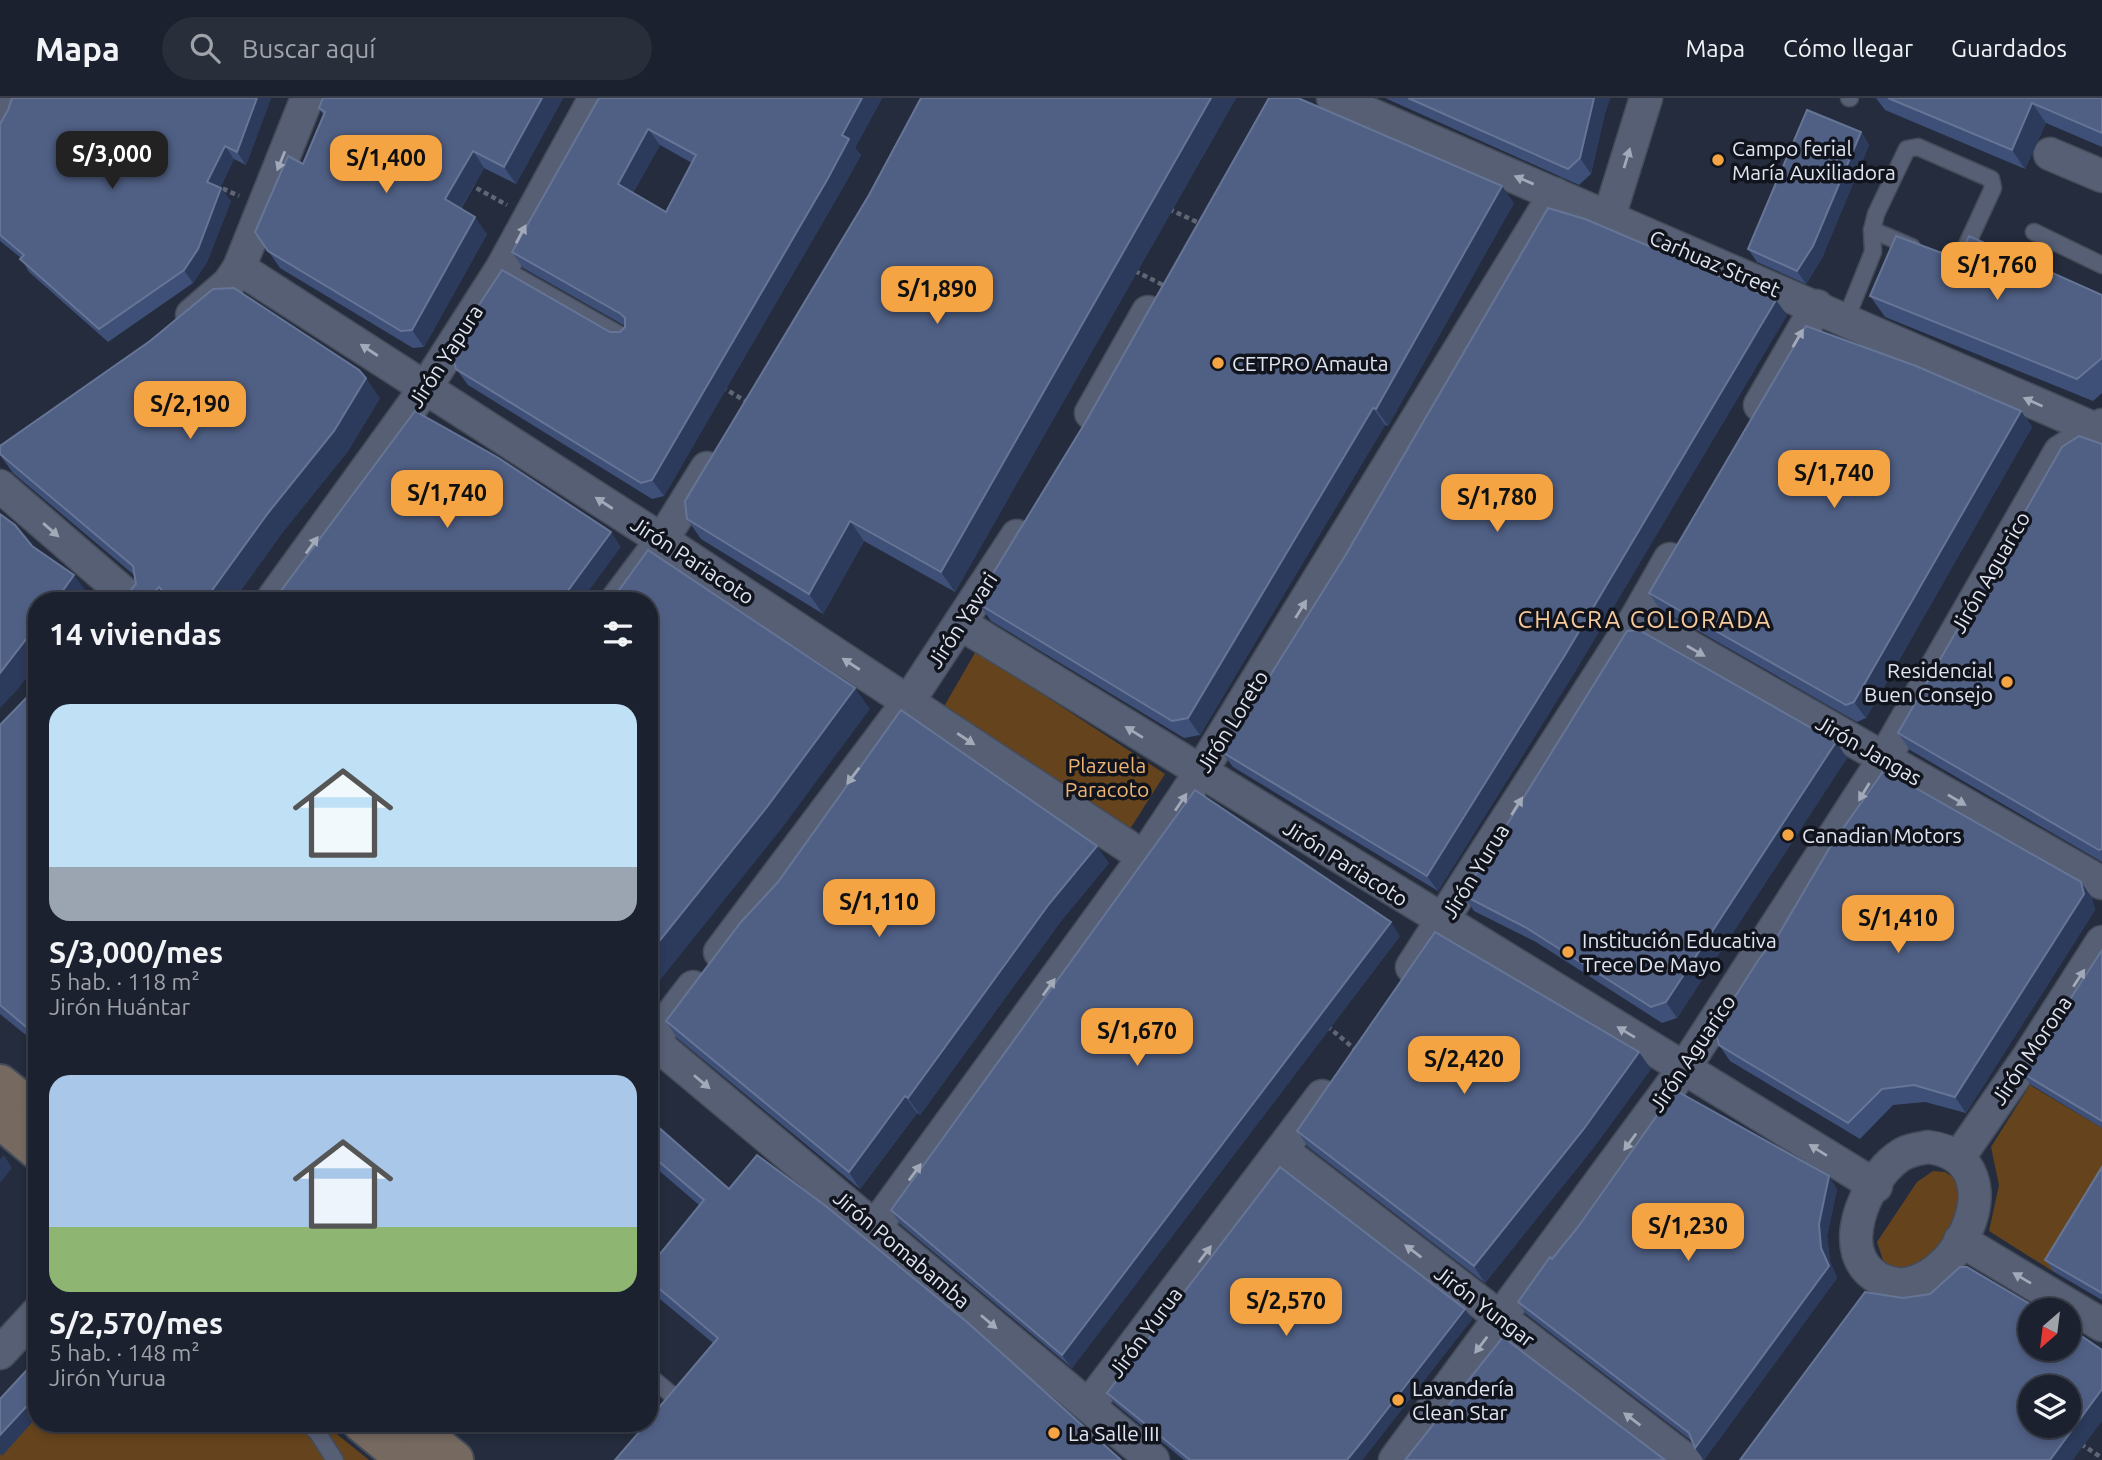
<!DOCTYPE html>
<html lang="es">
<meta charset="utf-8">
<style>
body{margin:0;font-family:Ubuntu,sans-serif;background:#282e3a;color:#f1f3f6;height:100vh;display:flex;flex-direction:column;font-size:26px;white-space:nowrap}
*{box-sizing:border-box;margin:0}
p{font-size:23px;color:#a0a3aa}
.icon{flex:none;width:38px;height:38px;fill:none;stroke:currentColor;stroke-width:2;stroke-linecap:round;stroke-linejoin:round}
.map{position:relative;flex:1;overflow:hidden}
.details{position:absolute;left:28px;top:494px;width:630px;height:840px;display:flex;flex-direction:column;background:#1b212e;border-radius:28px;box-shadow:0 4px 10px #0003,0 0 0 2px #393e4a}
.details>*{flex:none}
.needle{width:46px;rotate:208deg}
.fabs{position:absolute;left:2018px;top:1200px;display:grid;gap:14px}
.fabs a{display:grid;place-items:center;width:63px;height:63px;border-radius:50%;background:#1b212e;box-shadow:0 4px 10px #0003,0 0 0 2px #393e4a;font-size:35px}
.price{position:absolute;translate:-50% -60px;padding:0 16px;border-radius:14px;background:#f4a443;color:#111;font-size:23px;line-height:46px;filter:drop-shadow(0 2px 4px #0008)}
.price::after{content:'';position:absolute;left:50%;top:42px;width:21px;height:16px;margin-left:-10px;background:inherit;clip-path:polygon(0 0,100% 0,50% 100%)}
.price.active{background:#222;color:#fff}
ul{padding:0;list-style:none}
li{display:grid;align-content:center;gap:14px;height:371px;padding:0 21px}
li span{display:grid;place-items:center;height:217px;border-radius:21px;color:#555}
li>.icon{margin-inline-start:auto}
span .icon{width:126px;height:126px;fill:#fffc;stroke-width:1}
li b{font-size:30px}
h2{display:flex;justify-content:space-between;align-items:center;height:84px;padding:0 21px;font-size:30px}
header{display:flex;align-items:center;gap:42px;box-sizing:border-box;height:98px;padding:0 35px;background:#1b212e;border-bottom:2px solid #393e4a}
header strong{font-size:33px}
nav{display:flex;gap:38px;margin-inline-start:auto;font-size:24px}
.search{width:490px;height:63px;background:#282e3a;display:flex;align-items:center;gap:18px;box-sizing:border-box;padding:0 24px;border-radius:38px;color:#a0a3aa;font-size:26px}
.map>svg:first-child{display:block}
</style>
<header>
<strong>Mapa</strong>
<div class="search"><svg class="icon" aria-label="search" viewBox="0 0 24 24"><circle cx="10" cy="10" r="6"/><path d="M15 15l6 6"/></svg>Buscar aquí</div>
<nav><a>Mapa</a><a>Cómo llegar</a><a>Guardados</a></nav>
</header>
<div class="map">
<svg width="2102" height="1362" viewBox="0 0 2102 1362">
<rect width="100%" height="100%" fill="#242c3d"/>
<g fill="#65441d">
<polygon points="976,553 1165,676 1128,734 942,612"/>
<polygon points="2030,987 2102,1030 2102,1097 2054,1174 1989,1133 1999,1087 1991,1049"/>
<polygon points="1933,1073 1945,1074 1956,1081 1962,1114 1927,1163 1907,1173 1885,1168 1877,1144 1917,1084"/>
<polygon points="37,1275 37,1325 323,1325 369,1362 0,1362 0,1315"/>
</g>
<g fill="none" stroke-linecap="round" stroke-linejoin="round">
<defs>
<g id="service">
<polyline points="1849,0 1850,0"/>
<polyline points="1872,132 1912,149"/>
<polyline points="2034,134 2102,167"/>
<polyline points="502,170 627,241"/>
<polyline points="1846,221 1873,154 1872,132 1876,116 1907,51 1918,49 1991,81 1993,90 1963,155"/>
<polyline points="649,1278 677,1301 679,1311"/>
<polyline points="307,1325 317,1334 335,1362"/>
</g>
<g id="minor">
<polyline points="1333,0 2102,334"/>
<polyline points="0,15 6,0"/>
<polyline points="2050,56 2102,78"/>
<polyline points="1609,119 1646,0"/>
<polyline points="239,170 662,442 1144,759"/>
<polyline points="192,217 229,185 239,170 307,0"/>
<polyline points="1760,307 1817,208"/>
<polyline points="1091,315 1148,214"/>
<polyline points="0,388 132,502"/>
<polyline points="272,502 426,289 502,170 595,0"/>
<polyline points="617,502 662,442 707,370"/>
<polyline points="1637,519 2102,785"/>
<polyline points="961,526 1876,1088"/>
<polyline points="720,854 908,604 1017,438"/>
<polyline points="1412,869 1637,519 1670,461"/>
<polyline points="649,940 1153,1362"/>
<polyline points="652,943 693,889"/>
<path d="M 1928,1049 C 2027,1061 1947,1216 1880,1181 C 1832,1156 1866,1082 1898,1059 C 1907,1052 1917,1051 1928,1049 Z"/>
<polyline points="1283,1053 1686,1362"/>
<polyline points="1959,1059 2029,958 2102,844"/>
<polyline points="875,1129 1144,759 1200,675 1555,96"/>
<polyline points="1960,1142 2102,1227"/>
<polyline points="0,1255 37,1215"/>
<polyline points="1089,1307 1322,998"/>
<polyline points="1395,1362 1685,969 1884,661 2060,354 2102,327"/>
</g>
<g id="secondary">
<polyline points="0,986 37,1016"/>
<polyline points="0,1021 37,1052"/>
<polyline points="362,1325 407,1362"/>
<polyline points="409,1325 454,1362"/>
</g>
</defs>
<use href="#service" stroke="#444b59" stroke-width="19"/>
<use href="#minor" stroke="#444b59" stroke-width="35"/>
<use href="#secondary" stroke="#444b59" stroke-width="42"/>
<g stroke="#5f6675" stroke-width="4.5" stroke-dasharray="5 3.5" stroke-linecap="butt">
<polyline points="469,86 507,107"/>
<polyline points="215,87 239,98"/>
<polyline points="1169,111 1199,125"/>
<polyline points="1135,173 1163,187"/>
<polyline points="722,289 747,304"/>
<polyline points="1327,928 1356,952"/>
<polyline points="2081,1346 2102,1360"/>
</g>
<use href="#service" stroke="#565f73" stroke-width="16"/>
<use href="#minor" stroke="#565f73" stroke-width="32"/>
<use href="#secondary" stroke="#766960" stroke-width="38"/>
</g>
<g fill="#3e4f78" fill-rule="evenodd">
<polygon points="12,0 271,0 246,67 234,61 220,90 231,103 207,164 193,185 108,244 29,174 21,160 0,143 0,26 8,12"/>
<polygon points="323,0 563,0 516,86 484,70 461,111 487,136 424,249 413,250 280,170 255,134 303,66 324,18 319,10"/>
<path d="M 599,0 L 882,0 L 855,50 L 861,57 L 838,98 L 664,398 L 652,401 L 468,287 L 456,271 L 610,234 L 620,234 L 625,229 L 625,228 L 523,170 L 512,154 ZM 660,47 L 692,65 L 666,114 L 633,95 Z"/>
<polygon points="921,0 1236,0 955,494 864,443 823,516 701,441 687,421 869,97"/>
<polygon points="1385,0 1610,0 1605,15 1591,76 1579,87"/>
<polygon points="1876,0 2102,0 2102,49 2046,25 2025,71 1885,12"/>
<polygon points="1861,34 1869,47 1822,160 1806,186 1757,164 1748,151"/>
<polygon points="1514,105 1388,328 1385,327 1200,637 1184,640 991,523 979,506"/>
<polygon points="1958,161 2102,197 2102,295 2093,303 1885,219 1870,198"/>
<polygon points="1787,217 1576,572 1438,793 1233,669 1222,654"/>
<polygon points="380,300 348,353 282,435 234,502 102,502 125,499 136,486 134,477 13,375 0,357 0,348"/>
<polygon points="2021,313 2032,329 1866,620 1857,624 1660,511 1649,495"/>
<polygon points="2102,346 2102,764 1910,652 1898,635"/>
<polygon points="37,589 37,946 0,916 0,627"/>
<polygon points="1836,644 1847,660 1677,920 1662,925 1536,844 1474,813 1463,797"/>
<polygon points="1109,765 1061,823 920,1017 917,1015 860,1091 677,940 666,923"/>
<polygon points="2081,784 2092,800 2095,812 1966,1015 1925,1004 1893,1007 1860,1041 1730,963 1719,947"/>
<polygon points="1400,838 1072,1270 900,1126 891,1112"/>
<polygon points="2102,852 2102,1030 2031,987 2022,975"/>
<polygon points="37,958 37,985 27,971"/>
<polygon points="1651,971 1594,1049 1485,1185 1308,1049 1297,1033"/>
<polygon points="649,1036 729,1091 827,1109 713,1245 649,1192 649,1147 660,1156 699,1107 656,1070 649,1061"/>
<polygon points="2102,1069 2102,1202 2054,1174 2045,1162"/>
<polygon points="1837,1091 1827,1138 1830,1163 1837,1180 1704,1362 1695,1350 1693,1344 1526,1216 1518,1204 1552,1161"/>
<polygon points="1472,1221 1362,1362 1184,1362 1114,1305 1107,1295"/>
</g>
<g fill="#2c3a5b">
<polygon points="257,0 271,0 246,67 237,54"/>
<polygon points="542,0 563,0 516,86 504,69"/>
<polygon points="862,0 882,0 855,50 861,57 838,98 664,398 652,382"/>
<polygon points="1211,0 1236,0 955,494 941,474"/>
<polygon points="1594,0 1610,0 1605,15 1591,76 1580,60"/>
<polygon points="2032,5 2046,25 2025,71 2012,52"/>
<polygon points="648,31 660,47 629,102 618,86"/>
<polygon points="1861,34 1869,47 1822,160 1806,186 1797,173"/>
<polygon points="225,48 234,61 216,97 207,84"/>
<polygon points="473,53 484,70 456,118 445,101"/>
<polygon points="1502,88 1514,105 1388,328 1376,311"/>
<polygon points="221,90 231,103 207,164 193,185 184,172"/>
<polygon points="475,119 487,136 424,249 412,232"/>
<polygon points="1776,202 1787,217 1576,572 1438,793 1427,778"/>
<polygon points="366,280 380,300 348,353 282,435 234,502 205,502"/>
<polygon points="1373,310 1385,327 1200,637 1188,620"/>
<polygon points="2021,313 2032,329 1866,620 1854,604"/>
<polygon points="850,423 864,443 823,516 809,496"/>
<polygon points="611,434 621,449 582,502 561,502"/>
<polygon points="74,477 89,497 85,502 56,502"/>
<polygon points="159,489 168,502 147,502"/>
<polygon points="37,527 37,566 18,591 0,610 0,575"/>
<polygon points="855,590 870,611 782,730 649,896 649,856"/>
<polygon points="1836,644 1847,660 1677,920 1666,904"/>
<polygon points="1097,748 1109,765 1061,823 920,1017 908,1000 1049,806"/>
<polygon points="2081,784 2092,800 2095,812 1966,1015 1955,999"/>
<polygon points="1391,824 1400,838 1072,1270 1062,1257"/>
<polygon points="1639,954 1651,971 1594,1049 1485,1185 1474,1168"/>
<polygon points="905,998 917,1015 860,1091 849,1074"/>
<polygon points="4,1057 12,1070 0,1085 0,1061"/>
<polygon points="1829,1078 1837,1091 1827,1138 1830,1163 1837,1180 1704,1362 1695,1350 1821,1150 1819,1126"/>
<polygon points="1465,1211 1472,1221 1372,1350 1362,1362 1347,1362"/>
<polygon points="2102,1291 2102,1323 2073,1362 2050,1362"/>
<polygon points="37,1297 37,1319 2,1358 0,1356 0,1337"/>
</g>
<g fill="#506085" stroke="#667596" stroke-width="2" fill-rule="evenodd">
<polygon points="12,0 257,0 237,54 225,48 207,84 221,90 198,151 184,172 99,231 20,161 24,157 0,137 0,26 8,12"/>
<polygon points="323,0 542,0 504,69 473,53 445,101 475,119 412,232 401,233 268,153 255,134 288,58 303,66 325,14 319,10"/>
<path d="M 599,0 L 862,0 L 842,37 L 849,41 L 827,82 L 652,382 L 641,385 L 456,271 L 452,257 L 461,234 L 502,172 L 610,234 L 620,234 L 625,229 L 625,220 L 621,216 L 512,154 ZM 648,31 L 696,57 L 666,114 L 618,86 Z"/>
<polygon points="921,0 1211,0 941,474 850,423 809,496 687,421 685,403 869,97"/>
<polygon points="1269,0 1298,0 1502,88 1376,311 1373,310 1188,620 1172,623 979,506 978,500 1085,325"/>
<polygon points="1408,0 1594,0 1580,60 1568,71"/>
<polygon points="1888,0 2102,0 2102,35 2032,5 2012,52"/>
<polygon points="1807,12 1861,34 1813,148 1797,173 1748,151"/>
<polygon points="1548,110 1585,121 1776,202 1565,557 1427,778 1222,654 1345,458"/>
<polygon points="1896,138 1958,161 1969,138 2102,197 2102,260 2077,281 1870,198"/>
<polygon points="234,190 359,272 366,280 334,333 268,415 205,502 171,502 159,489 147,502 102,502 107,496 125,499 136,486 133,468 0,356 0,348 150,243 213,191"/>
<polygon points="1806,228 1916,268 2021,313 1854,604 1846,607 1649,495"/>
<polygon points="415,313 497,359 611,434 561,502 270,502 277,498"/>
<polygon points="2079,338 2102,346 2102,751 2099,752 1898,635 2062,349"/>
<polygon points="0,416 15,427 32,448 74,477 56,502 37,502 37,527 0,575"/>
<polygon points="648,452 855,590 767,709 649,856 649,502 612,502"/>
<polygon points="1639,532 1836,644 1666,904 1651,909 1525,829 1463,797 1627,533"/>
<polygon points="37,589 37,938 0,907 0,627"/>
<polygon points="901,612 1097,748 1049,806 908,1000 905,998 849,1074 666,923 741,824 778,784"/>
<polygon points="1884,672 2081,784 2084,796 1955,999 1914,987 1882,991 1848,1025 1719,947 1715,930 1759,861 1779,836 1830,749"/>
<polygon points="1195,692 1391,824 1062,1257 891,1112"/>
<polygon points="1435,834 1639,954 1583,1032 1474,1168 1297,1033"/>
<polygon points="2102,852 2102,1023 2022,975"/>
<polygon points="37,958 37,979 27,971"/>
<polygon points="1675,992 1829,1078 1819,1126 1821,1150 1829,1168 1695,1350 1689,1335 1518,1204 1550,1159 1552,1161 1578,1129"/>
<polygon points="657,1028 729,1091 757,1057 827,1109 967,1224 1121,1362 615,1362 647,1325 649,1325 649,1321 718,1240 649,1182 649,1147 660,1156 704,1102 649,1055 649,1036"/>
<polygon points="1280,1069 1465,1211 1365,1340 1347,1362 1190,1362 1107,1295"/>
<polygon points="2102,1069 2102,1195 2045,1162"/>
<path d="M 1960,1169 L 1967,1169 L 2042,1213 L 2030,1213 L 2030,1251 L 2068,1251 L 2068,1229 L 2102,1252 L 2102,1291 L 2050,1362 L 1740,1362 L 1865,1194 L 1903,1200 L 1930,1196 ZM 2030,1290 L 2068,1290 L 2068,1328 L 2030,1328 Z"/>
<polygon points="1503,1239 1665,1362 1405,1362"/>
<polygon points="37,1261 37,1297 0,1337 0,1301"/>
</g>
<defs><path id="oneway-solid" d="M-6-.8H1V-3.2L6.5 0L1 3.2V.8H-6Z" transform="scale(1.75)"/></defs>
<g fill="#a2a9b8">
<use href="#oneway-solid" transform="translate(1627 60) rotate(-73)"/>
<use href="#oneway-solid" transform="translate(281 63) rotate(112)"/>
<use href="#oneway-solid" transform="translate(1524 82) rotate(-157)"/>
<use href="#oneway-solid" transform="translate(521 136) rotate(-62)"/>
<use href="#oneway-solid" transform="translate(1798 240) rotate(-60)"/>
<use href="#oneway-solid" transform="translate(369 252) rotate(-147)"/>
<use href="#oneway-solid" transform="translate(2033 304) rotate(-156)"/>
<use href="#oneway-solid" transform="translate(604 405) rotate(-147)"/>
<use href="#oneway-solid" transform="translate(51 432) rotate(41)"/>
<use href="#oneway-solid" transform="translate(312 447) rotate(-54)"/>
<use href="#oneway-solid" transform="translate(1301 511) rotate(-58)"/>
<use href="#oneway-solid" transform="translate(1696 553) rotate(30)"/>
<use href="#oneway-solid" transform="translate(851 566) rotate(-147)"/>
<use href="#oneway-solid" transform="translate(1134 634) rotate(-148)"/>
<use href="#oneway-solid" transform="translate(966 641) rotate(33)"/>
<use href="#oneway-solid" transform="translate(853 678) rotate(127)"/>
<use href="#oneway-solid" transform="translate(1864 694) rotate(121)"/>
<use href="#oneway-solid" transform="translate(1957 702) rotate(30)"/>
<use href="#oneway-solid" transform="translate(1181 704) rotate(-56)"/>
<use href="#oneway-solid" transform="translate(1517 708) rotate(-58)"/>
<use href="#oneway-solid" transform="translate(2079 880) rotate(-57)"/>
<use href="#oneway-solid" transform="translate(1049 889) rotate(-54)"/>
<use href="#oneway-solid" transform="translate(1626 934) rotate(-149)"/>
<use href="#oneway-solid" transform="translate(702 984) rotate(40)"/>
<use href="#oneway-solid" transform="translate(1630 1044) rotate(126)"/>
<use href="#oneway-solid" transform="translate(1818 1052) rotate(-148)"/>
<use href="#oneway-solid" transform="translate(915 1074) rotate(-54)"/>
<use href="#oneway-solid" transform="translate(1413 1153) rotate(-143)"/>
<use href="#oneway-solid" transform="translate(1205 1156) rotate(-53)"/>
<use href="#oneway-solid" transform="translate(2022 1180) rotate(-149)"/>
<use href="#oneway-solid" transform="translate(989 1224) rotate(40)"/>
<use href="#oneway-solid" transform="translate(1481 1247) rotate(127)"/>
<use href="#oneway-solid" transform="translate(1632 1321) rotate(-143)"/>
</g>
<g fill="#f4a443" stroke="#11141c" stroke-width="2.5">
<circle cx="1718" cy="62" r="7"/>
<circle cx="1218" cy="265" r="7"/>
<circle cx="2007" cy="584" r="7"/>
<circle cx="1788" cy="737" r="7"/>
<circle cx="1568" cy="854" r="7"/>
<circle cx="1398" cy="1302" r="7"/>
<circle cx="1054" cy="1335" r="7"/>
</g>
<g text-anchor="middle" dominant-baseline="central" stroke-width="7" stroke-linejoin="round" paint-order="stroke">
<g font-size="21" fill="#e0e6f1" stroke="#11141c" text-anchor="start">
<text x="1732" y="50">Campo ferial<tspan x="1732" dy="24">María Auxiliadora</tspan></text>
<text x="1232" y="265">CETPRO Amauta</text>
<text x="1993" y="572" text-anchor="end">Residencial<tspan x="1993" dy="24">Buen Consejo</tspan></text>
<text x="1802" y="737">Canadian Motors</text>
<text x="1582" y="842">Institución Educativa<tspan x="1582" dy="24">Trece De Mayo</tspan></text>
<text x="1412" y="1290">Lavandería<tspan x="1412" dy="24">Clean Star</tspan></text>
<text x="1068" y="1335">La Salle III</text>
</g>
<g font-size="21" fill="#e0e6f1" stroke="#11141c">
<text transform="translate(1715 165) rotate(23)">Carhuaz Street</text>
<text transform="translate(445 258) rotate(-57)">Jirón Yapura</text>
<text transform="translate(693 462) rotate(33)">Jirón Pariacoto</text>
<text transform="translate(1990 474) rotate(-60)">Jirón Aguarico</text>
<text transform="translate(962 522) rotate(-57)">Jirón Yavari</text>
<text transform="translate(1232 623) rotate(-58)">Jirón Loreto</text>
<text transform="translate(1869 652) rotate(30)">Jirón Jangas</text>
<text transform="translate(1346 765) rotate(32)">Jirón Pariacoto</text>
<text transform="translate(1475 773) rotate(-58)">Jirón Yurua</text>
<text transform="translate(2031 952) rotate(-56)">Jirón Morona</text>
<text transform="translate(1692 955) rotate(-56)">Jirón Aguarico</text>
<text transform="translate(902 1151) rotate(40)">Jirón Pomabamba</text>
<text transform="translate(1485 1208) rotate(37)">Jirón Yungar</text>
<text transform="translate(1145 1234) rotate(-53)">Jirón Yurua</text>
</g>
<g font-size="21" fill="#efb474" stroke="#11141c">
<text x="1107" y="667">Plazuela<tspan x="1107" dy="24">Paracoto</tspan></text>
</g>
<g font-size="24" letter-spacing="2" fill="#f8ca9b" stroke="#11141c">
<text x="1645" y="521">CHACRA COLORADA</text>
</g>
</g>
</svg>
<div class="fabs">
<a><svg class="needle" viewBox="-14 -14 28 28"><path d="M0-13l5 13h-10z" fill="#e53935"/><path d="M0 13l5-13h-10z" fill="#a0a3aa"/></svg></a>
<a><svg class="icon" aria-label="layers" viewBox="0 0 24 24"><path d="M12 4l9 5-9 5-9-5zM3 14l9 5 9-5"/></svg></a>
</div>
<b class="price active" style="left:112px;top:93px">S/3,000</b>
<b class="price" style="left:386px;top:97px">S/1,400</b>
<b class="price" style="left:1997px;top:204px">S/1,760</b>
<b class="price" style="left:937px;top:228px">S/1,890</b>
<b class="price" style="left:190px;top:343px">S/2,190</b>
<b class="price" style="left:1834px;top:412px">S/1,740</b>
<b class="price" style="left:447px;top:432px">S/1,740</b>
<b class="price" style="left:1497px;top:436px">S/1,780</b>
<b class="price" style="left:879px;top:841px">S/1,110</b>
<b class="price" style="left:1898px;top:857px">S/1,410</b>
<b class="price" style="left:1137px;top:970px">S/1,670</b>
<b class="price" style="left:1464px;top:998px">S/2,420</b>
<b class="price" style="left:1688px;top:1165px">S/1,230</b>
<b class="price" style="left:1286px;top:1240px">S/2,570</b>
<section class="details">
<h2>14 viviendas<svg class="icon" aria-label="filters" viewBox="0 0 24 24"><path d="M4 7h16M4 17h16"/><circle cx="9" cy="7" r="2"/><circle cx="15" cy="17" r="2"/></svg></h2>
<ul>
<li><span style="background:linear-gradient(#bfe0f5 75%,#9aa5b1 0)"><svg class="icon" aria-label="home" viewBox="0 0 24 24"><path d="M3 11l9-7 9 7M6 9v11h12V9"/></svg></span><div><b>S/3,000/mes</b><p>5 hab. · 118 m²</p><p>Jirón Huántar</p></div></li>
<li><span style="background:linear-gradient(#a9c7e8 70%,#8fb573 0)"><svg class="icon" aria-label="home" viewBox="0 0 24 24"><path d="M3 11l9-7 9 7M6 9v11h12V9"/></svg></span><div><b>S/2,570/mes</b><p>5 hab. · 148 m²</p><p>Jirón Yurua</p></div></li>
</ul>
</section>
</div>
